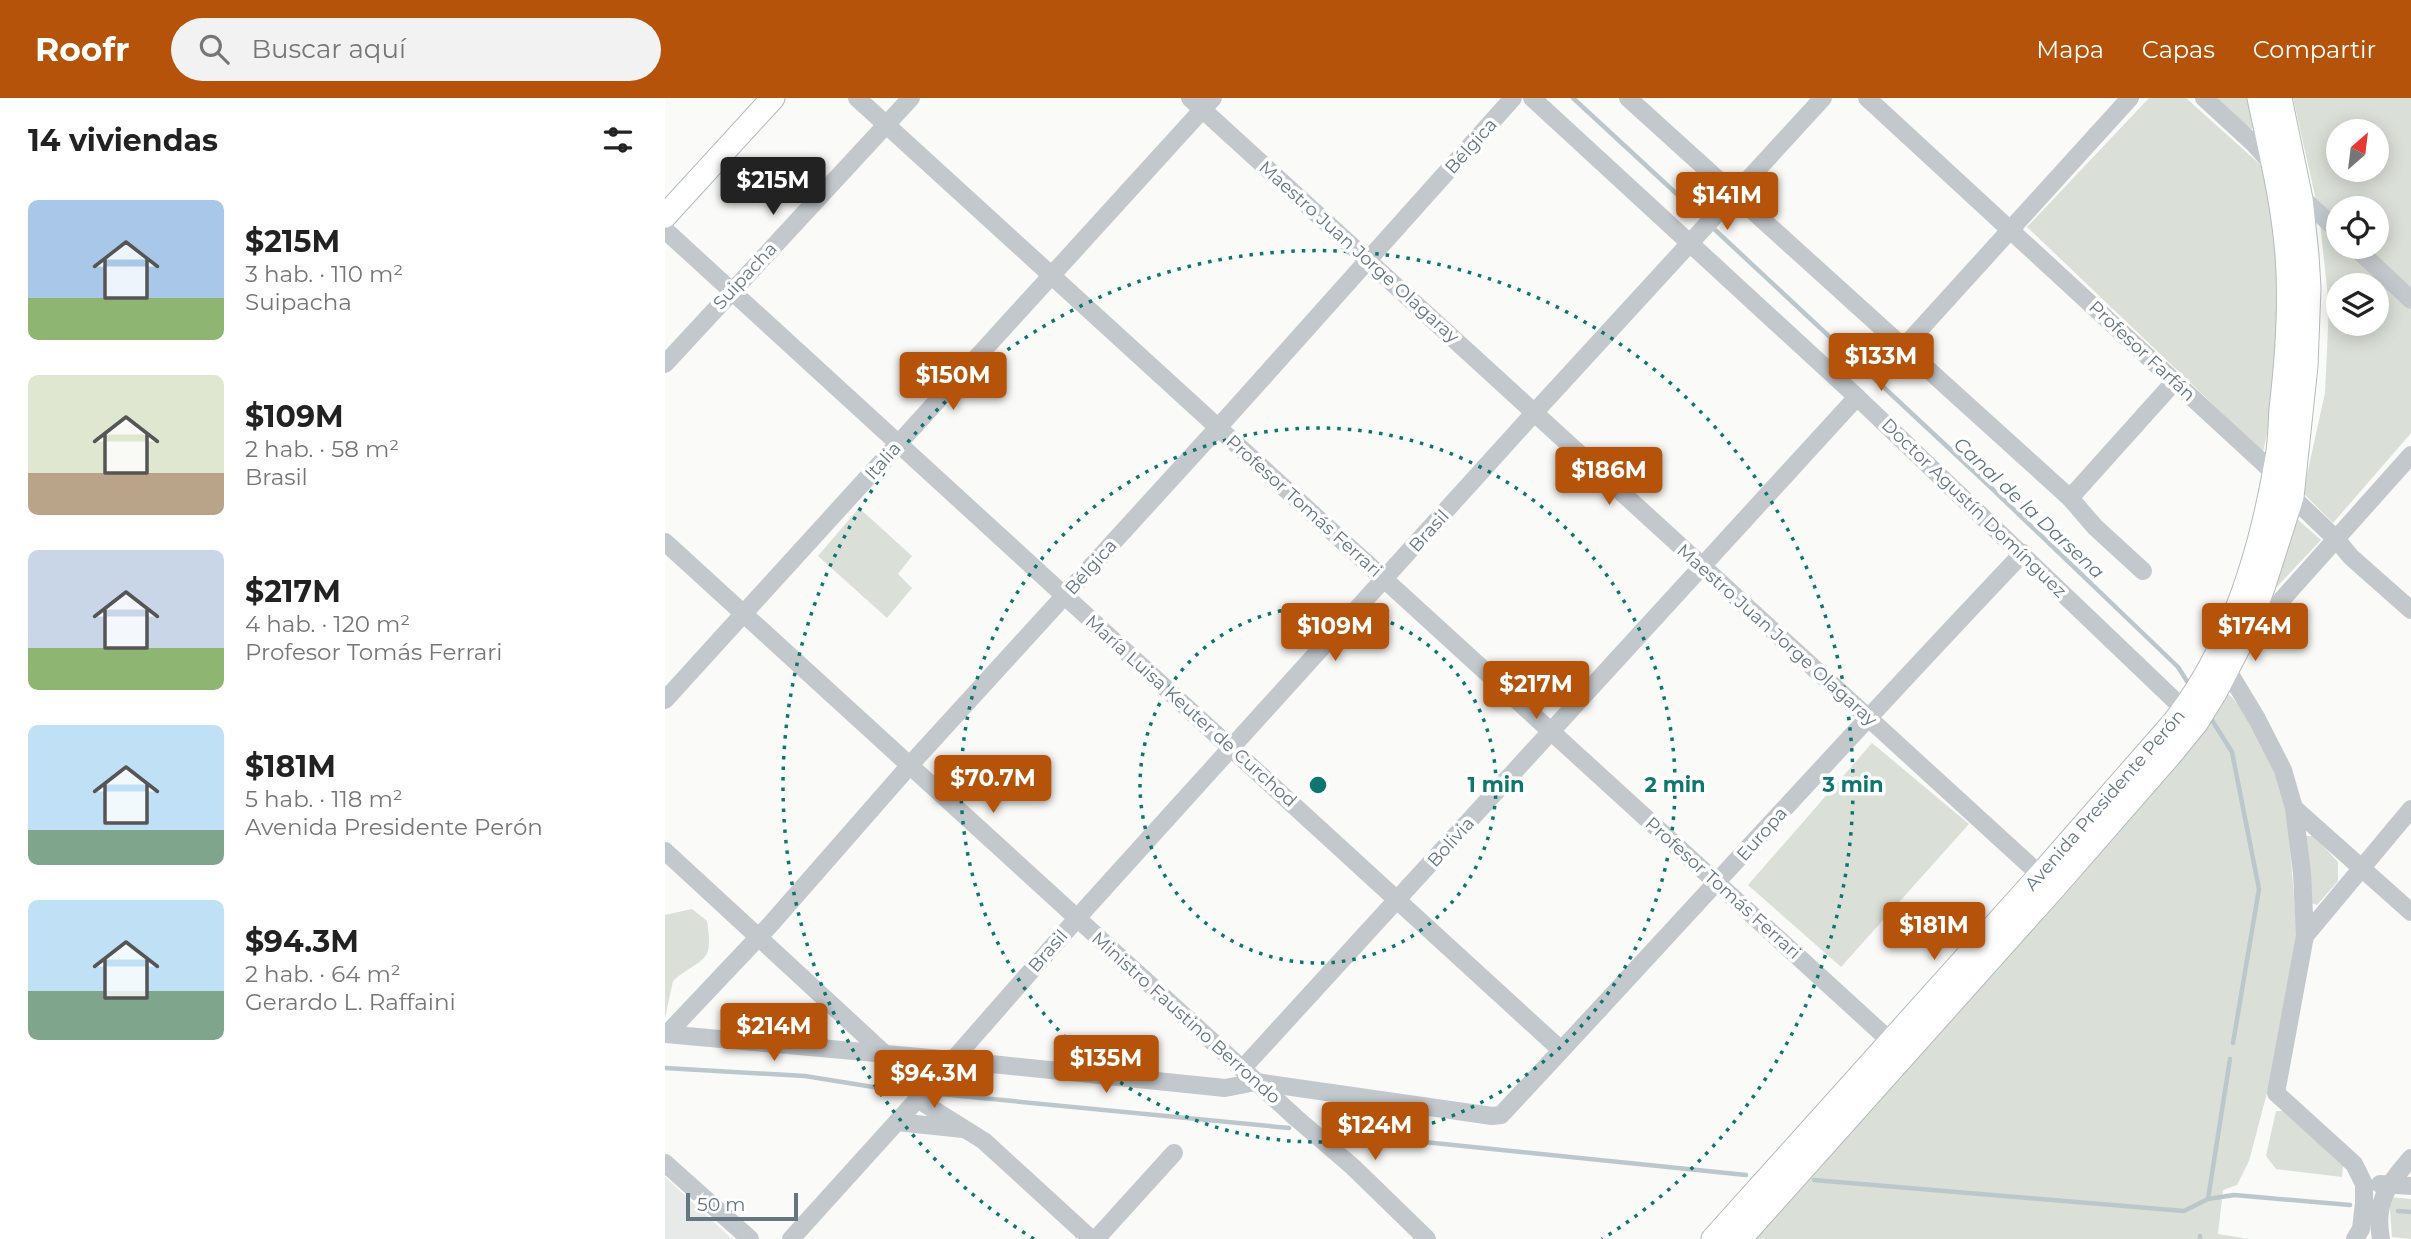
<!DOCTYPE html>
<html lang="es">
<meta charset="utf-8">
<style>
body{margin:0;font-family:Montserrat,sans-serif;background:#f2f2f2;color:#222;height:100vh;display:flex;flex-direction:column;font-size:26px;white-space:nowrap}
*{box-sizing:border-box;margin:0}
p{font-size:23px;color:#767676}
.icon{flex:none;width:38px;height:38px;fill:none;stroke:currentColor;stroke-width:2;stroke-linecap:round;stroke-linejoin:round}
.map{position:relative;flex:1;overflow:hidden}
.side{display:flex;flex-direction:column;background:#fff;width:665px}
.side>*{flex:none}
.needle{width:46px;rotate:28deg}
.tools{position:absolute;left:1661px;top:21px;display:grid;gap:14px}
.tools a{display:grid;place-items:center;width:63px;height:63px;border-radius:50%;background:#fff;box-shadow:0 4px 18px #0003;font-size:35px}
.scale{position:absolute;left:21px;bottom:18px;width:112px;box-sizing:border-box;padding-left:7px;border:4px solid #657683;border-top:0;font-size:19px;line-height:24px;white-space:nowrap;color:#657683;-webkit-text-stroke:5px #fff;paint-order:stroke}
.price{position:absolute;translate:-50% -60px;padding:0 16px;border-radius:7px;background:#b45309;color:#fff;font-size:23px;line-height:46px;filter:drop-shadow(0 2px 4px #0008)}
.price::after{content:'';position:absolute;left:50%;top:42px;width:21px;height:16px;margin-left:-10px;background:inherit;clip-path:polygon(0 0,100% 0,50% 100%)}
.price.selected{background:#222;color:#fff}
ul{padding:0;list-style:none}
li{display:flex;align-items:center;gap:21px;height:175px;padding:0 28px}
li span{display:grid;place-items:center;flex:none;width:196px;height:140px;border-radius:10px;color:#555}
li>.icon{margin-inline-start:auto}
span .icon{width:84px;height:84px;fill:#fffc;stroke-width:1}
li b{font-size:30px}
h2{display:flex;justify-content:space-between;align-items:center;height:84px;padding:0 28px;font-size:30px}
header{display:flex;align-items:center;gap:42px;box-sizing:border-box;height:98px;padding:0 35px;background:#b45309;color:#fff}
header strong{font-size:33px}
nav{display:flex;gap:38px;margin-inline-start:auto;font-size:24px}
.search{width:490px;height:63px;background:#f2f2f2;display:flex;align-items:center;gap:18px;box-sizing:border-box;padding:0 24px;border-radius:38px;color:#767676;font-size:26px}
main{display:flex;flex:1;min-height:0}
.map>svg:first-child{display:block}
</style>
<header>
<strong>Roofr</strong>
<div class="search"><svg class="icon" aria-label="search" viewBox="0 0 24 24"><circle cx="10" cy="10" r="6"/><path d="M15 15l6 6"/></svg>Buscar aquí</div>
<nav><a>Mapa</a><a>Capas</a><a>Compartir</a></nav>
</header>
<main>
<section class="side">
<h2>14 viviendas<svg class="icon" aria-label="filters" viewBox="0 0 24 24"><path d="M4 7h16M4 17h16"/><circle cx="9" cy="7" r="2"/><circle cx="15" cy="17" r="2"/></svg></h2>
<ul>
<li><span style="background:linear-gradient(#a9c7e8 70%,#8fb573 0)"><svg class="icon" aria-label="home" viewBox="0 0 24 24"><path d="M3 11l9-7 9 7M6 9v11h12V9"/></svg></span><div><b>$215M</b><p>3 hab. · 110 m²</p><p>Suipacha</p></div></li>
<li><span style="background:linear-gradient(#dfe7d0 70%,#b9a48a 0)"><svg class="icon" aria-label="home" viewBox="0 0 24 24"><path d="M3 11l9-7 9 7M6 9v11h12V9"/></svg></span><div><b>$109M</b><p>2 hab. · 58 m²</p><p>Brasil</p></div></li>
<li><span style="background:linear-gradient(#c9d6e8 70%,#8fb573 0)"><svg class="icon" aria-label="home" viewBox="0 0 24 24"><path d="M3 11l9-7 9 7M6 9v11h12V9"/></svg></span><div><b>$217M</b><p>4 hab. · 120 m²</p><p>Profesor Tomás Ferrari</p></div></li>
<li><span style="background:linear-gradient(#bfe0f5 75%,#7fa58c 0)"><svg class="icon" aria-label="home" viewBox="0 0 24 24"><path d="M3 11l9-7 9 7M6 9v11h12V9"/></svg></span><div><b>$181M</b><p>5 hab. · 118 m²</p><p>Avenida Presidente Perón</p></div></li>
<li><span style="background:linear-gradient(#bfe0f5 65%,#7fa58c 0)"><svg class="icon" aria-label="home" viewBox="0 0 24 24"><path d="M3 11l9-7 9 7M6 9v11h12V9"/></svg></span><div><b>$94.3M</b><p>2 hab. · 64 m²</p><p>Gerardo L. Raffaini</p></div></li>
</ul>
</section>
<div class="map">
<svg width="1746" height="1141" viewBox="0 0 1746 1141">
<rect width="100%" height="100%" fill="#fafaf8"/>
<polygon fill="#e8e9e9" points="0,1079 67,1141 0,1141"/>
<g fill="#dadfd7" fill-rule="evenodd">
<polygon points="1484,0 1521,0 1599,70 1609,119 1615,204 1608,307 1598,354 1362,129"/>
<polygon points="1551,0 1587,0 1593,30 1585,31"/>
<path d="M 1628,0 L 1746,0 L 1746,335 L 1668,425 L 1638,395 L 1660,295 L 1664,209 L 1654,115 ZM 1673,33 L 1712,33 L 1712,72 L 1673,72 ZM 1673,110 L 1712,110 L 1712,149 L 1673,149 ZM 1673,187 L 1712,187 L 1712,226 L 1673,226 Z"/>
<polygon points="194,410 247,458 233,476 247,490 222,520 153,458"/>
<polygon points="1631,420 1656,442 1607,494"/>
<polygon points="1561,595 1567,599 1587,626 1610,671 1622,710 1632,838 1608,972 1584,1063 1572,1087 1558,1092 1553,1136 1584,1141 1085,1141 1515,663"/>
<polygon points="1207,645 1304,726 1176,869 1083,787"/>
<polygon points="1641,738 1649,738 1673,764 1673,783 1652,807 1646,805 1637,741"/>
<path d="M 27,811 L 42,823 C 49,868 38,857 8,883 L 0,920 L 0,817 Z"/>
<polygon points="1611,1013 1618,1013 1678,1068 1677,1079 1611,1071 1601,1058"/>
<polygon points="1724,1099 1746,1101 1746,1141 1727,1139"/>
</g>
<g fill="none" stroke-linecap="round" stroke-linejoin="round">
<g stroke="#bbc7cb" stroke-width="4.5">
<polyline points="908,0 1041,123"/>
<polyline points="1047,129 1318,382 1513,569 1525,588"/>
<polyline points="1545,619 1567,654 1594,791 1568,945"/>
<polyline points="0,970 140,978 239,994"/>
<polyline points="275,996 624,1030"/>
<polyline points="662,1034 1081,1077"/>
<polyline points="1149,1082 1519,1113 1543,1101 1569,1097 1685,1107"/>
<polyline points="1543,1101 1565,961"/>
<polyline points="1733,1113 1746,1114"/>
<polyline points="1535,1141 1535,1138"/>
</g>
<defs>
<g id="major">
<polyline points="0,118 108,0"/>
<path d="M 1048,1141 L 1375,777 L 1509,624 C 1567,550 1597,450 1612,359 C 1615,343 1615,327 1616,311 C 1622,260 1626,209 1622,157 C 1618,104 1605,52 1594,0"/>
<polyline points="1075,1141 1389,790 1506,656 1532,624 1550,595 1580,537 1598,490 1627,399 1641,268 1644,190 1642,157 1636,101 1615,0"/>
</g>
</defs>
<use href="#major" stroke="#b5babe" stroke-width="25"/>
<g stroke="#c3c8cc" stroke-width="18">
<polyline points="192,0 1233,950"/>
<polyline points="525,0 1383,784"/>
<polyline points="867,0 1192,299 1527,619"/>
<polyline points="963,0 1405,400 1430,429 1478,473"/>
<polyline points="1202,0 1609,375 1627,399 1671,441 1686,459 1746,512"/>
<polyline points="1539,0 1589,46 1609,68"/>
<polyline points="1632,95 1673,133"/>
<polyline points="0,132 896,952"/>
<polyline points="1690,149 1746,202"/>
<polyline points="1238,250 1465,0"/>
<polyline points="0,266 246,0"/>
<polyline points="1405,400 1510,283"/>
<polyline points="0,444 630,1019 688,1069 762,1141"/>
<polyline points="1580,537 1596,525 1746,357"/>
<polyline points="1557,563 1592,621 1618,672 1629,710 1637,775 1640,838 1611,995 1689,1066 1699,1086 1699,1105 1696,1131 1690,1141"/>
<polyline points="0,602 548,0"/>
<polyline points="1629,710 1746,814"/>
<polyline points="0,753 220,956 252,990 260,1006 319,1043 426,1141"/>
<polyline points="1640,838 1746,711"/>
<path d="M 0,936 L 288,962 L 560,990 L 591,984 L 827,1018 L 836,1017 C 1011,830 1182,640 1358,455"/>
<polyline points="2,936 105,827 245,667 568,313 848,0"/>
<polyline points="577,971 1192,299"/>
<polyline points="232,1024 298,1031"/>
<polyline points="0,1065 85,1141"/>
<polyline points="1715,1086 1746,1088"/>
<polyline points="126,1141 288,962 423,808 869,315 1158,0"/>
<polyline points="431,1141 509,1055"/>
<path d="M 1716,1141 C 1709,1104 1723,1086 1746,1060"/>
</g>
<use href="#major" stroke="#fff" stroke-width="23"/>
</g>
<g fill="none" stroke="#0f766e" stroke-width="3.5" stroke-dasharray="3.5 7">
<circle cx="653" cy="687" r="178"/>
<circle cx="653" cy="687" r="357"/>
<path d="M369 1141A535 535 0 1 1 937 1141"/>
</g>
<g text-anchor="middle" dominant-baseline="central" stroke-width="7" stroke-linejoin="round" paint-order="stroke">
<g font-size="18" fill="#657683" stroke="#fff">
<text transform="translate(806 48) rotate(-48)">Bélgica</text>
<text transform="translate(694 154) rotate(42)">Maestro Juan Jorge Olagaray</text>
<text transform="translate(80 178) rotate(-47)">Suipacha</text>
<text transform="translate(1477 253) rotate(43)">Profesor Farfán</text>
<text transform="translate(218 363) rotate(-48)">Italia</text>
<text transform="translate(639 408) rotate(42)">Profesor Tomás Ferrari</text>
<text transform="translate(1309 410) rotate(44)">Doctor Agustín Domínguez</text>
<text transform="translate(764 433) rotate(-48)">Brasil</text>
<text transform="translate(426 469) rotate(-48)">Bélgica</text>
<text transform="translate(1112 537) rotate(42)">Maestro Juan Jorge Olagaray</text>
<text transform="translate(526 613) rotate(42)">María Luisa Keuter de Curchod</text>
<text transform="translate(1440 702) rotate(-49)">Avenida Presidente Perón</text>
<text transform="translate(1097 736) rotate(-48)">Europa</text>
<text transform="translate(786 744) rotate(-48)">Bolivia</text>
<text transform="translate(1058 790) rotate(42)">Profesor Tomás Ferrari</text>
<text transform="translate(383 853) rotate(-49)">Brasil</text>
<text transform="translate(521 920) rotate(42)">Ministro Faustino Berrondo</text>
</g>
<g font-size="19" font-style="italic" fill="#60757c" stroke="#fff">
<text transform="translate(1364 410) rotate(43)">Canal de la Darsena</text>
</g>
</g>
<circle cx="653" cy="687" r="10" fill="#0f766e" stroke="#fff" stroke-width="3.5"/>
<g font-size="21" text-anchor="middle" font-weight="bold" fill="#0f766e" stroke="#fff" stroke-width="7" stroke-linejoin="round" paint-order="stroke">
<text x="831" y="694">1 min</text>
<text x="1010" y="694">2 min</text>
<text x="1188" y="694">3 min</text>
</g>
</svg>
<div class="tools">
<a><svg class="needle" viewBox="-14 -14 28 28"><path d="M0-13l5 13h-10z" fill="#e53935"/><path d="M0 13l5-13h-10z" fill="#767676"/></svg></a>
<a><svg class="icon" aria-label="locate" viewBox="0 0 24 24"><circle cx="12" cy="12" r="6"/><path d="M12 2v4M12 18v4M2 12h4M18 12h4"/></svg></a>
<a><svg class="icon" aria-label="layers" viewBox="0 0 24 24"><path d="M12 4l9 5-9 5-9-5zM3 14l9 5 9-5"/></svg></a>
</div>
<div class="scale">50 m</div>
<b class="price selected" style="left:108px;top:119px">$215M</b>
<b class="price" style="left:1062px;top:134px">$141M</b>
<b class="price" style="left:1216px;top:295px">$133M</b>
<b class="price" style="left:288px;top:314px">$150M</b>
<b class="price" style="left:944px;top:409px">$186M</b>
<b class="price" style="left:670px;top:565px">$109M</b>
<b class="price" style="left:1590px;top:565px">$174M</b>
<b class="price" style="left:871px;top:623px">$217M</b>
<b class="price" style="left:328px;top:717px">$70.7M</b>
<b class="price" style="left:1269px;top:864px">$181M</b>
<b class="price" style="left:109px;top:965px">$214M</b>
<b class="price" style="left:441px;top:997px">$135M</b>
<b class="price" style="left:269px;top:1012px">$94.3M</b>
<b class="price" style="left:710px;top:1064px">$124M</b>
</div>
</main>
